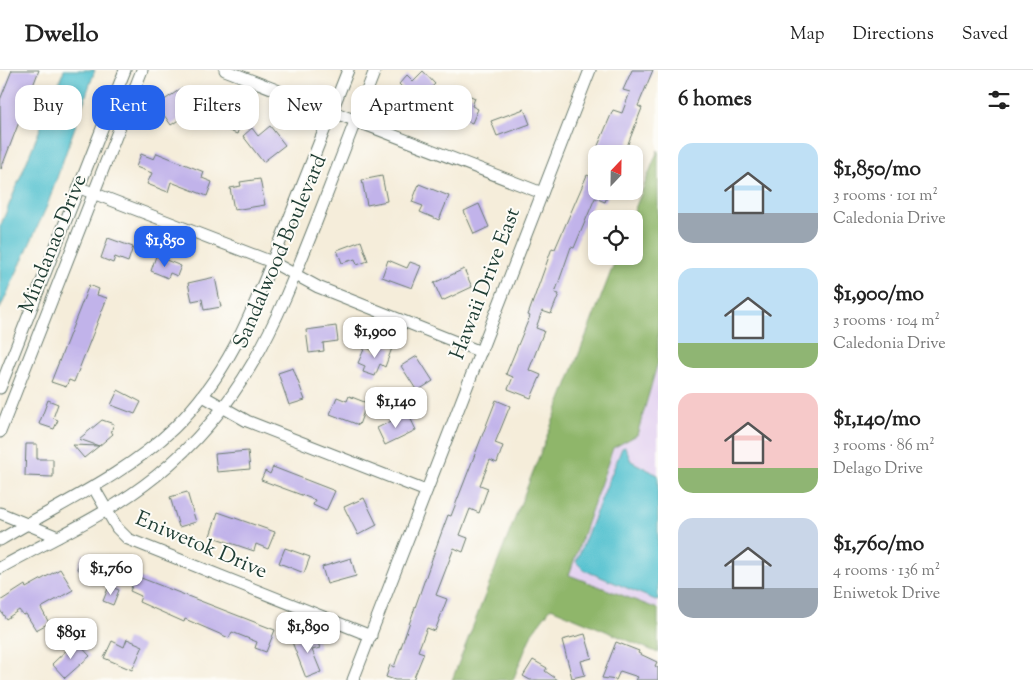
<!DOCTYPE html>
<meta charset="utf-8">
<style>
body{margin:0;font-family:"Sorts Mill Goudy",serif;background:#f2f2f2;color:#222;height:100vh;display:flex;flex-direction:column;font-size:19px;white-space:nowrap}
*{box-sizing:border-box;margin:0}
p{font-size:16px;color:#767676}
.icon{flex:none;width:28px;height:28px;fill:none;stroke:currentColor;stroke-width:2;stroke-linecap:round;stroke-linejoin:round}
.map{position:relative;flex:1;overflow:hidden}
.drawer{display:flex;flex-direction:column;background:#fff;width:375px}
.drawer>*{flex:none}
.hud{position:absolute;left:15px;top:15px;width:475px;height:45px;display:flex;gap:10px}
.needle{width:32px;rotate:22deg}
.tools{position:absolute;left:588px;top:75px;display:grid;gap:10px}
.tools a{display:grid;place-items:center;width:55px;height:55px;border-radius:10px;background:#fff;box-shadow:0 2px 8px #0003;font-size:25px}
.price{position:absolute;translate:-50% -42px;padding:0 11px;border-radius:10px;background:#fff;color:#222;font-size:16px;line-height:32px;filter:drop-shadow(0 1px 2px #0008)}
.price::after{content:'';position:absolute;left:50%;top:30px;width:15px;height:11px;margin-left:-8px;background:inherit;clip-path:polygon(0 0,100% 0,50% 100%)}
.price.active{background:#2563eb;color:#fff}
ul{padding:0;list-style:none}
li{display:flex;align-items:center;gap:15px;height:125px;padding:0 20px}
li span{display:grid;place-items:center;flex:none;width:140px;height:100px;border-radius:15px;color:#555}
li>.icon{margin-inline-start:auto}
span .icon{width:60px;height:60px;fill:#fffc;stroke-width:1}
li b{font-size:21px}
h2{display:flex;justify-content:space-between;align-items:center;height:60px;padding:0 20px;font-size:21px}
.chip{padding:0 18px;border-radius:15px;background:#fff;box-shadow:0 2px 8px #0003;font-size:18px;line-height:45px}
.chip.active{background:#2563eb;color:#fff}
header{display:flex;align-items:center;gap:30px;box-sizing:border-box;height:70px;padding:0 25px;background:#fff;border-bottom:1px solid #e0e0e0}
header strong{font-size:24px}
nav{display:flex;gap:28px;margin-inline-start:auto;font-size:18px}
main{display:flex;flex:1;min-height:0}
.map>svg:first-child{display:block}
</style>
<header>
<strong>Dwello</strong>
<nav><a>Map</a><a>Directions</a><a>Saved</a></nav>
</header>
<main>
<div class="map">
<svg width="658" height="610" viewBox="0 0 658 610">
<rect width="100%" height="100%" fill="#fdfcf7"/>
<filter id="ink" filterUnits="userSpaceOnUse"><feTurbulence type="fractalNoise" baseFrequency=".02" numOctaves="2"/><feDisplacementMap in="SourceGraphic" scale="10" xChannelSelector="R" yChannelSelector="G"/><feConvolveMatrix kernelMatrix="1 2 1 2 8 2 1 2 1" color-interpolation-filters="sRGB"/></filter>
<filter id="wash" filterUnits="userSpaceOnUse"><feTurbulence type="fractalNoise" baseFrequency=".0096" numOctaves="4" result="noise"/><feDisplacementMap in="SourceGraphic" scale="20" xChannelSelector="R" yChannelSelector="G"/><feGaussianBlur stdDeviation="1.12" result="paint"/><feColorMatrix in="noise" values="0 0 0 0 0 0 0 0 0 0 0 0 0 0 0 0 0 1.4 0 .05"/><feComposite in="paint" operator="in"/></filter>
<g filter="url(#wash)">
<rect width="100%" height="100%" fill="#f5edda"/>
<polygon fill="#e4d3f1" points="658,292 658,539 569,505 613,378 637,365"/>
<polygon fill="#8fb66b" stroke="#577a50" points="658,80 658,292 637,365 613,378 569,505 658,539 658,583 551,538 532,563 513,610 452,610 617,186 634,186 634,149 631,149"/>
<g fill="#56c2d0" stroke="#3a8082">
<polygon points="64,0 95,0 47,136 0,239 0,157"/>
<polygon points="625,377 631,391 658,405 658,531 584,500 576,492 622,378"/>
</g>
<g id="blocks">
<g fill="#c1b3ea">
<polygon points="12,0 39,0 1,99 0,30"/>
<polygon points="632,0 653,0 638,36 642,38 624,84 605,84 606,82 597,78 613,40 622,43 630,22 623,20"/>
<polygon points="423,1 435,14 424,24 429,29 421,36 399,14 407,5 413,11"/>
<polygon points="182,18 191,33 182,39 186,45 171,55 157,35"/>
<polygon points="460,21 475,28 472,36 478,39 472,53 446,42 452,28 456,30"/>
<polygon points="215,38 242,49 237,64 209,53"/>
<polygon points="524,39 530,54 497,66 491,51"/>
<polygon points="270,56 285,75 263,92 243,66 252,58 258,66"/>
<polygon points="157,83 204,102 202,108 212,112 207,126 171,112 168,122 147,114 152,103 136,97 141,84 154,89"/>
<polygon points="587,105 596,109 596,121 609,121 605,132 595,128 574,178 571,177 555,223 559,224 551,244 542,241 536,258 544,261 529,300 541,305 531,328 508,319 513,307 506,304 530,246 528,245 552,178 555,179"/>
<polygon points="382,106 387,131 367,135 362,110"/>
<polygon points="260,109 265,135 234,140 230,118 241,116 240,112"/>
<polygon points="419,114 449,126 439,150 420,142 423,136 412,132"/>
<polygon points="479,134 489,157 474,164 464,141"/>
<polygon points="108,168 133,177 128,192 115,187 113,193 101,188"/>
<polygon points="361,171 368,191 357,195 355,189 342,193 337,180"/>
<polygon points="156,186 181,196 177,206 170,203 168,208 151,201"/>
<polygon points="388,190 407,198 410,192 421,196 412,218 382,207"/>
<polygon points="464,199 472,217 442,231 434,213"/>
<polygon points="215,207 221,237 204,240 202,229 192,231 188,213"/>
<polygon points="89,215 99,219 97,225 107,228 74,312 69,310 66,317 51,312"/>
<polygon points="336,256 338,271 323,273 324,281 309,283 306,260"/>
<polygon points="380,273 392,278 385,297 380,294 375,306 363,302 365,296 358,293 365,277 377,282"/>
<polygon points="417,286 433,311 417,321 401,296"/>
<polygon points="293,298 305,330 289,335 278,303"/>
<polygon points="118,320 141,332 135,344 111,335"/>
<polygon points="349,326 367,333 359,355 330,344 337,327 347,331"/>
<polygon points="48,330 58,334 53,348 58,350 54,359 39,354"/>
<polygon points="496,330 510,336 495,373 503,376 497,393 490,390 480,415 488,418 479,443 470,439 460,465 468,468 463,482 454,478 436,525 447,529 435,561 427,558 418,581 424,583 413,610 395,610 386,607 390,595 394,597 438,472 448,445 451,446"/>
<polygon points="408,343 416,360 385,375 377,358"/>
<polygon points="102,350 114,354 111,361 113,364 99,376 79,369"/>
<polygon points="26,374 37,374 37,389 53,389 53,407 25,406"/>
<polygon points="73,375 99,376 84,388"/>
<polygon points="248,381 250,399 217,402 215,384"/>
<polygon points="273,397 335,421 326,441 313,435 315,430 261,410 265,401 270,404"/>
<polygon points="187,422 196,452 179,457 170,427"/>
<polygon points="364,428 377,455 358,465 344,437"/>
<polygon points="218,442 275,462 268,479 256,474 254,481 210,466"/>
<polygon points="285,478 310,487 304,503 279,493"/>
<polygon points="83,484 114,498 108,512 77,499"/>
<polygon points="351,488 356,506 327,514 322,497"/>
<polygon points="60,499 73,520 41,538 49,553 36,560 26,544 23,545 19,540 6,549 0,540 0,531 25,515 26,518"/>
<polygon points="136,506 275,560 266,582 255,578 257,572 232,562 229,568 185,549 184,552 139,532 141,526 130,521"/>
<polygon points="109,516 119,520 113,535 103,531"/>
<polygon points="314,563 320,578 312,580 321,602 306,608 292,572"/>
<polygon points="585,564 592,588 581,591 585,605 572,608 562,570"/>
<polygon points="127,569 143,576 132,600 104,588 112,571 124,577"/>
<polygon points="76,571 90,586 65,608 52,594"/>
<polygon points="616,572 639,581 638,583 657,592 655,596 658,598 658,610 636,610 638,607 620,601 616,610 602,608"/>
<polygon points="533,590 547,598 545,601 558,610 530,610 523,606"/>
</g>
</g>
</g>
<g filter="url(#ink)">
<use href="#blocks" fill-opacity="0" stroke="#6a7b6e" stroke-width="1"/>
<g fill="none" stroke-linecap="round" stroke-linejoin="round">
<defs>
<g id="street">
<polyline points="225,0 542,123"/>
<polyline points="80,118 272,192 318,217 481,282"/>
<polyline points="0,318 125,0"/>
<polyline points="203,326 247,351 426,421"/>
<polyline points="0,362 142,0"/>
<polyline points="94,418 117,458 128,469 371,566"/>
<polyline points="0,443 58,467"/>
<path d="M 0,470 C 59,434 124,406 174,358 C 230,303 252,242 280,172 C 303,115 325,57 348,0"/>
<path d="M 0,498 C 52,469 109,444 156,406 C 243,336 275,256 315,155 C 335,103 355,52 375,0"/>
<polyline points="353,610 590,0"/>
</g>
</defs>
<use href="#street" stroke="#6a7b6e" stroke-width="13"/>
<use href="#street" stroke="#fff" stroke-width="11"/>
</g>
</g>
<g text-anchor="middle" dominant-baseline="central" stroke-width="4" stroke-linejoin="round" paint-order="stroke">
<g font-size="21" fill="#1f3d34" stroke="#fdfcf7">
<text transform="translate(54 174) rotate(-68)">Mindanao Drive</text>
<text transform="translate(281 182) rotate(-67)">Sandalwood Boulevard</text>
<text transform="translate(486 214) rotate(-69)">Hawaii Drive East</text>
<text transform="translate(201 476) rotate(23)">Eniwetok Drive</text>
</g>
</g>
</svg>
<div class="tools">
<a><svg class="needle" viewBox="-14 -14 28 28"><path d="M0-13l5 13h-10z" fill="#e53935"/><path d="M0 13l5-13h-10z" fill="#767676"/></svg></a>
<a><svg class="icon" aria-label="locate" viewBox="0 0 24 24"><circle cx="12" cy="12" r="6"/><path d="M12 2v4M12 18v4M2 12h4M18 12h4"/></svg></a>
</div>
<b class="price active" style="left:165px;top:198px">$1,850</b>
<b class="price" style="left:375px;top:289px">$1,900</b>
<b class="price" style="left:396px;top:359px">$1,140</b>
<b class="price" style="left:111px;top:526px">$1,760</b>
<b class="price" style="left:308px;top:584px">$1,890</b>
<b class="price" style="left:71px;top:590px">$891</b>
<div class="hud">
<a class="chip">Buy</a>
<a class="chip active">Rent</a>
<a class="chip">Filters</a>
<a class="chip">New</a>
<a class="chip">Apartment</a>
</div>
</div>
<section class="drawer">
<h2>6 homes<svg class="icon" aria-label="filters" viewBox="0 0 24 24"><path d="M4 7h16M4 17h16"/><circle cx="9" cy="7" r="2"/><circle cx="15" cy="17" r="2"/></svg></h2>
<ul>
<li><span style="background:linear-gradient(#bfe0f5 70%,#9aa5b1 0)"><svg class="icon" aria-label="home" viewBox="0 0 24 24"><path d="M3 11l9-7 9 7M6 9v11h12V9"/></svg></span><div><b>$1,850/mo</b><p>3 rooms · 101 m²</p><p>Caledonia Drive</p></div></li>
<li><span style="background:linear-gradient(#bfe0f5 75%,#8fb573 0)"><svg class="icon" aria-label="home" viewBox="0 0 24 24"><path d="M3 11l9-7 9 7M6 9v11h12V9"/></svg></span><div><b>$1,900/mo</b><p>3 rooms · 104 m²</p><p>Caledonia Drive</p></div></li>
<li><span style="background:linear-gradient(#f6c9c9 75%,#8fb573 0)"><svg class="icon" aria-label="home" viewBox="0 0 24 24"><path d="M3 11l9-7 9 7M6 9v11h12V9"/></svg></span><div><b>$1,140/mo</b><p>3 rooms · 86 m²</p><p>Delago Drive</p></div></li>
<li><span style="background:linear-gradient(#c9d6e8 70%,#9aa5b1 0)"><svg class="icon" aria-label="home" viewBox="0 0 24 24"><path d="M3 11l9-7 9 7M6 9v11h12V9"/></svg></span><div><b>$1,760/mo</b><p>4 rooms · 136 m²</p><p>Eniwetok Drive</p></div></li>
</ul>
</section>
</main>
